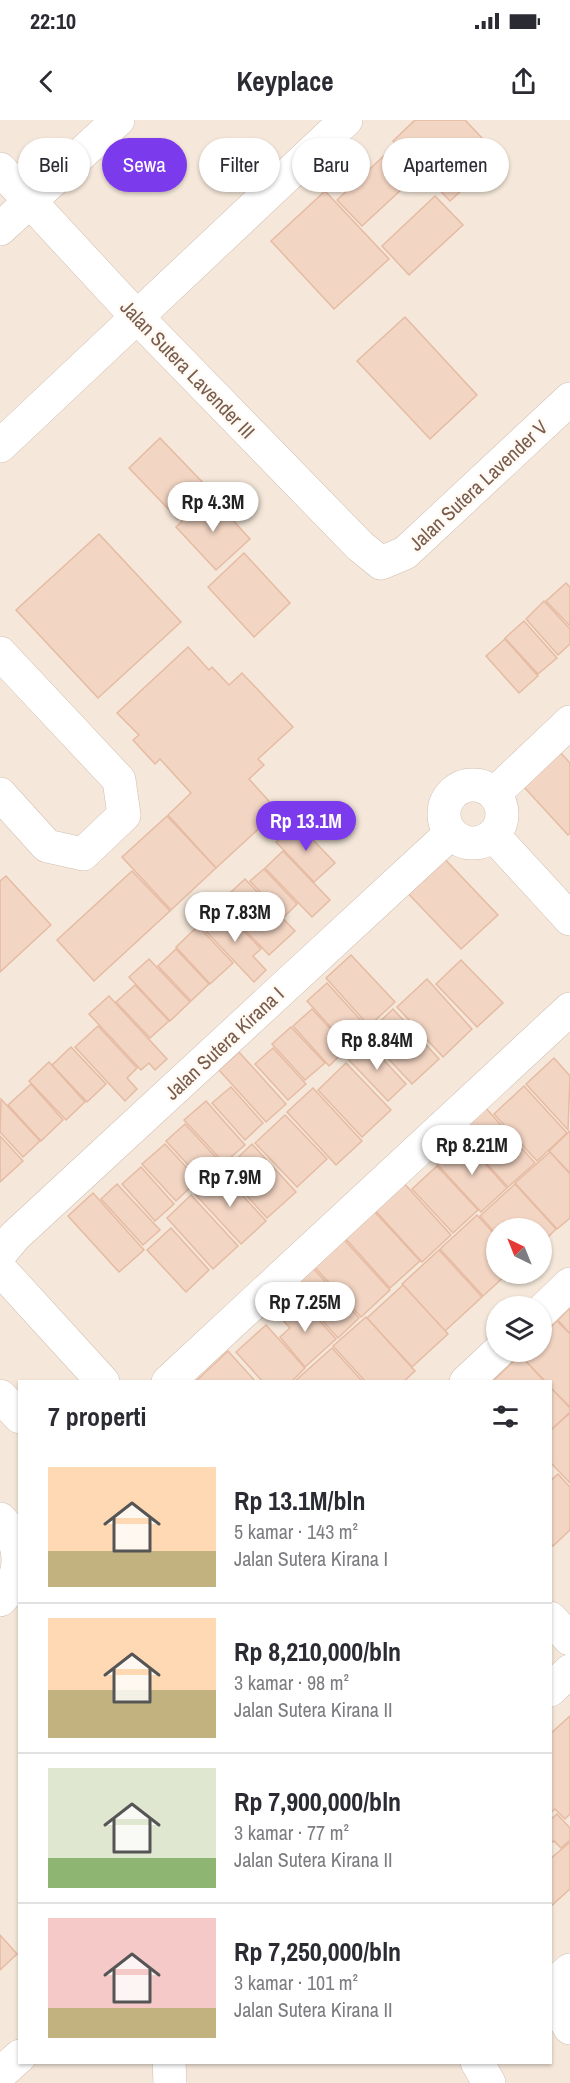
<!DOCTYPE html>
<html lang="id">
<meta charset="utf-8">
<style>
body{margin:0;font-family:"Archivo Narrow",sans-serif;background:#f7f7f7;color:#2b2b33;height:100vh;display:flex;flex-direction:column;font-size:22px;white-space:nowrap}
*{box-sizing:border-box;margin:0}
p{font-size:20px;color:#7c7c81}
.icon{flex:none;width:33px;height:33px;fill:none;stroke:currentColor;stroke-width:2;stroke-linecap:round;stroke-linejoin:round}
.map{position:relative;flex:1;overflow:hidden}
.drawer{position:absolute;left:18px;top:1260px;width:534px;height:684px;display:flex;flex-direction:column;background:#fff;border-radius:0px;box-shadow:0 2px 4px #0004}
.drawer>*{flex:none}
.top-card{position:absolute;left:18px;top:18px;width:534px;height:54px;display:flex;gap:12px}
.needle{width:39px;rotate:317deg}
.buttons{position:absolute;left:486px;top:1098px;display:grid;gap:12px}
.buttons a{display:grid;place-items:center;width:66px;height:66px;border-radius:50%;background:#fff;box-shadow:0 2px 4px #0004;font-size:30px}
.price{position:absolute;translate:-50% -51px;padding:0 14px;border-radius:21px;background:#fff;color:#222;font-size:20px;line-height:39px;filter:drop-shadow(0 2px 3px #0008)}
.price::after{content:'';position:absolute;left:50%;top:36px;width:18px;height:14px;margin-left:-9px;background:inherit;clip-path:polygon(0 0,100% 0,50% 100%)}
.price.active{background:#7c3aed;color:#fff}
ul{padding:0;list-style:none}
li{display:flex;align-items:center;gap:18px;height:150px;padding:0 30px}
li+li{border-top:2px solid #e1e1e2}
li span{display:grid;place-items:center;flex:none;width:168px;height:120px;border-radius:0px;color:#555}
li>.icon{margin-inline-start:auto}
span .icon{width:72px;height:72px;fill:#fffc;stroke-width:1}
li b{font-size:26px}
h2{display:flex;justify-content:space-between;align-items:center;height:72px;padding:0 30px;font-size:26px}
.pill{padding:0 21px;border-radius:27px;background:#fff;box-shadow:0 2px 4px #0004;font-size:21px;line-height:54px}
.pill.active{background:#7c3aed;color:#fff}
.status{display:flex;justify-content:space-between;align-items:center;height:42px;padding:0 30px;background:#fff;direction:ltr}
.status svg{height:16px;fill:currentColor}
header{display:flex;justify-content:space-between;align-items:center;height:78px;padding:0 30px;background:#fff;font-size:27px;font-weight:700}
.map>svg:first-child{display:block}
</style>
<div class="status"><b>22:10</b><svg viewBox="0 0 49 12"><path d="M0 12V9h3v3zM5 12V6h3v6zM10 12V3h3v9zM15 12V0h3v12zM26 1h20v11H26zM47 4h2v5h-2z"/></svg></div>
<header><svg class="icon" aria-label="back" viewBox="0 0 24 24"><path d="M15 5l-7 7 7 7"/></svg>Keyplace<svg class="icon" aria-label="share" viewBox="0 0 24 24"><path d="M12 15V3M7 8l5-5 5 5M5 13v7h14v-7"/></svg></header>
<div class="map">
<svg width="570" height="1963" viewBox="0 0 570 1963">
<rect width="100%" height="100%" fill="#fdf6ec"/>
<path fill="#f5e8da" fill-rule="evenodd" d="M 0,0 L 570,0 L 570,1963 L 0,1963 ZM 496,1108 L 542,1108 L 542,1154 L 496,1154 ZM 496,1186 L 542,1186 L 542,1232 L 496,1232 ZM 20,1262 L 550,1262 L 550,1942 L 20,1942 Z"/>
<g fill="#f3d5c3" stroke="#e6bba3" stroke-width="1.5">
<polygon points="415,0 465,0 499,36 450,81 393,21"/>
<polygon points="391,29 416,56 362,106 337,80"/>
<polygon points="325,71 389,139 334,189 271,121"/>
<polygon points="435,76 463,105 409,155 382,126"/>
<polygon points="405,197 477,275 430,319 357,241"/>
<polygon points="160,318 209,369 178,399 129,348"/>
<polygon points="210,375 250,419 216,450 176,407"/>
<polygon points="99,414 181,502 98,578 16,490"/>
<polygon points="244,433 290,483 254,517 208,467"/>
<polygon points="566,463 570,467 570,506 546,481"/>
<polygon points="544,481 570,509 570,524 558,535 526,499"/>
<polygon points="524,501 557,538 538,554 505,518"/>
<polygon points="505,519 538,556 519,573 486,536"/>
<polygon points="188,527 209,550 212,547 229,565 242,553 293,607 258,639 264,645 249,659 278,691 216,748 168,695 191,673 160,639 155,644 133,620 139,615 117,593"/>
<polygon points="560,632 570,643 570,713 568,715 523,666"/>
<polygon points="167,696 216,748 171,790 122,737"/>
<polygon points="297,703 335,743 314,762 276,722"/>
<polygon points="283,731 330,780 312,797 265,748"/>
<polygon points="438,732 498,795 461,829 401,766"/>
<polygon points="264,749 297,784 284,797 250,761"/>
<polygon points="132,751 170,791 94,861 57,820"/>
<polygon points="6,756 51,805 0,852 0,761"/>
<polygon points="245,759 295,811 269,835 219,783"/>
<polygon points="221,787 261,829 253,836 266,850 254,862 201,806"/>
<polygon points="198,806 233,843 210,864 176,827"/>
<polygon points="176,829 209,864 191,881 158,846"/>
<polygon points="351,835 395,882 369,906 326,858"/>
<polygon points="149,839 190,882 170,901 129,857"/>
<polygon points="461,840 503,883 477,907 436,864"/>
<polygon points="427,859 472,909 443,937 397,887"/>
<polygon points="327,863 366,906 346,924 307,881"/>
<polygon points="135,865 169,901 150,918 116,882"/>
<polygon points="109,876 167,939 155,950 149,943 141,950 89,894"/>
<polygon points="312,889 348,928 329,946 293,906"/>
<polygon points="393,889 439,939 412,964 366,915"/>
<polygon points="98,906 137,948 127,958 137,969 125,981 75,927"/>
<polygon points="291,907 325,943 305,960 272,924"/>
<polygon points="367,922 406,964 388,981 348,939"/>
<polygon points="71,927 106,964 87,982 52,945"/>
<polygon points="273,928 306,964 288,980 255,944"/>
<polygon points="239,932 286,984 266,1002 219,950"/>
<polygon points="554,938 570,956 568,1010 526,964"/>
<polygon points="49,942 85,982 66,1000 29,961"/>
<polygon points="346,943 391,990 362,1017 318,970"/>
<polygon points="31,964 63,1000 41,1021 8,985"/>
<polygon points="524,966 567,1013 537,1041 494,994"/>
<polygon points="231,967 263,1003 245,1020 212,983"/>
<polygon points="313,968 362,1021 336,1045 287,992"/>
<polygon points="1,979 40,1021 23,1037 0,1012"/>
<polygon points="206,981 245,1025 224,1043 184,1000"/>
<polygon points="484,986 535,1043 508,1067 457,1011"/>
<polygon points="285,995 327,1039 297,1067 255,1023"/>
<polygon points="185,1004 221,1043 202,1060 166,1021"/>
<polygon points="570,1011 570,1053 549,1031"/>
<polygon points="0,1016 23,1041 0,1062"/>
<polygon points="464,1020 507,1068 481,1092 437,1044"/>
<polygon points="165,1024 198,1060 176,1081 142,1044"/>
<polygon points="252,1024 296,1072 267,1098 224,1051"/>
<polygon points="550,1032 570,1054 570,1098 557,1109 515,1063"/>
<polygon points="437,1046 478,1090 453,1113 412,1069"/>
<polygon points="141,1047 174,1084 155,1101 122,1064"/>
<polygon points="220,1051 266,1101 241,1124 195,1074"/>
<polygon points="401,1060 451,1115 422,1142 372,1087"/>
<polygon points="117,1064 160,1110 143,1125 101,1079"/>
<polygon points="515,1064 556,1109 542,1123 542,1108 496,1108 496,1114 480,1096"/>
<polygon points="93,1073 144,1130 119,1152 68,1096"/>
<polygon points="191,1075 238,1126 213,1149 167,1098"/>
<polygon points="374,1091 420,1141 390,1168 345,1118"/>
<polygon points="477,1095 496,1116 496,1154 507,1154 483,1176 440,1129"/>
<polygon points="171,1108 209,1150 186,1172 147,1130"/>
<polygon points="338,1113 390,1170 361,1197 308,1140"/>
<polygon points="439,1130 482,1177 445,1211 402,1164"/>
<polygon points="312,1147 359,1198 338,1218 291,1166"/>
<polygon points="403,1165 448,1214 412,1247 367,1198"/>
<polygon points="299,1178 336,1219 305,1247 280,1217 290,1208 279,1196"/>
<polygon points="570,1188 570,1214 558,1200"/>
<polygon points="366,1197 415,1251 403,1262 366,1262 333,1226"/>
<polygon points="557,1201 570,1214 570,1287 550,1267 550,1262 546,1262 520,1235 524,1232 542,1232 542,1215"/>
<polygon points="266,1205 305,1248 291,1262 263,1262 236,1232"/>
<polygon points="332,1228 363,1262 294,1262"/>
<polygon points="228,1231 256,1262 195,1262"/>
<polygon points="520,1235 545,1262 492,1262"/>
<polygon points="550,1267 570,1288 570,1292 550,1311"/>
<polygon points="570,1293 570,1363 550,1342 550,1311"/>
<polygon points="558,1354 570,1367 570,1410 553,1426 550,1423 550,1361"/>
<polygon points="570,1596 570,1694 565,1699 555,1689 550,1693 550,1614"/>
<polygon points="557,1694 570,1708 570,1720 561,1728 554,1721 550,1723 550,1700"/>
<polygon points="570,1722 570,1769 550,1787 550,1739"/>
<polygon points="0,1815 17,1834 0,1850"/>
</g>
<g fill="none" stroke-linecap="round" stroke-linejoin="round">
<defs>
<g id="street">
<polyline points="0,49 137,197 360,426 381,443 405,433 570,279"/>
<polyline points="0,109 118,0"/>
<polyline points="0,326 346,0"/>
<polyline points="0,533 119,660 124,695 83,734 47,726 0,674"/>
<circle cx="473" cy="694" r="29"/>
<polyline points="495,673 570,602"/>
<polyline points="493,715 570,799"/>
<polyline points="0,1134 15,1116 451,713"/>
<polyline points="0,1149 103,1262"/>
<polyline points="542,1191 570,1164"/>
<polyline points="168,1262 570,889"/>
<polyline points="466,1262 498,1232"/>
<path d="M 0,1399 C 23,1422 25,1456 0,1480"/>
<polyline points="550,1498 570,1519"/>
<polyline points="550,1570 570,1551"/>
<polyline points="570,1850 564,1855 554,1882 570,1908"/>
<polyline points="169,1942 170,1963"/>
<polyline points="0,1954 20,1936"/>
</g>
<g id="secondary">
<polyline points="0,1276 20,1297"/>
<polyline points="477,1942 489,1963"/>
</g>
</defs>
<use href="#street" stroke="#d1beb0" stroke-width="34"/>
<use href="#secondary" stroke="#d6c0b0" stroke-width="34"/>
<use href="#street" stroke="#fff" stroke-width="33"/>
<use href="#secondary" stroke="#fff" stroke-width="33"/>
</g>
<g text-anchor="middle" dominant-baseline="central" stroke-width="5" stroke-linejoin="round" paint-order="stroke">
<g font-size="20" fill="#7a5c4d" stroke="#fffaf3">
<text transform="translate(188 249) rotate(46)">Jalan Sutera Lavender III</text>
<text transform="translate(478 365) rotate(-43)">Jalan Sutera Lavender V</text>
<text transform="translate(224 923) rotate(-43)">Jalan Sutera Kirana I</text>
</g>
</g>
</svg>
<div class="buttons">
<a><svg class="needle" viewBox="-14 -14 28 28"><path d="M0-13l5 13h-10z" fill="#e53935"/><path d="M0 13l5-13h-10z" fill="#7c7c81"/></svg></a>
<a><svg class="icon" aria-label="layers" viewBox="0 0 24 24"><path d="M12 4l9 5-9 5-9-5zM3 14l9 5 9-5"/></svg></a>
</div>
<b class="price" style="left:213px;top:413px">Rp 4.3M</b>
<b class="price active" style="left:306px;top:732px">Rp 13.1M</b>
<b class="price" style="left:235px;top:823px">Rp 7.83M</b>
<b class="price" style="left:377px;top:951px">Rp 8.84M</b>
<b class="price" style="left:472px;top:1056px">Rp 8.21M</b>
<b class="price" style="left:230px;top:1088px">Rp 7.9M</b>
<b class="price" style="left:305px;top:1213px">Rp 7.25M</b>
<div class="top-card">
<a class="pill">Beli</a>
<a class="pill active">Sewa</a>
<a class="pill">Filter</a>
<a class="pill">Baru</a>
<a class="pill">Apartemen</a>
</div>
<section class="drawer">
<h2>7 properti<svg class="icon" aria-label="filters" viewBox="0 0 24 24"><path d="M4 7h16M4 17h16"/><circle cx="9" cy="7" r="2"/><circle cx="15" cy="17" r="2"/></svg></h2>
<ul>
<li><span style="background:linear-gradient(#ffd9b3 70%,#c2b280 0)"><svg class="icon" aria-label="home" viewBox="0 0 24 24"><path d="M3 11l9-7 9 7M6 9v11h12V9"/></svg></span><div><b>Rp 13.1M/bln</b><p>5 kamar · 143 m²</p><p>Jalan Sutera Kirana I</p></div></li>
<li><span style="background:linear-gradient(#ffd9b3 60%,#c2b280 0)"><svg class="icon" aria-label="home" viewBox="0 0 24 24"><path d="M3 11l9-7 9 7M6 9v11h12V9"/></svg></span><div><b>Rp 8,210,000/bln</b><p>3 kamar · 98 m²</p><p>Jalan Sutera Kirana II</p></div></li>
<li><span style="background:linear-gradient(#dfe7d0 75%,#8fb573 0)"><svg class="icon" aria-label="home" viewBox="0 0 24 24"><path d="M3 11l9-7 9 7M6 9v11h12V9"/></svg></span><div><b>Rp 7,900,000/bln</b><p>3 kamar · 77 m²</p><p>Jalan Sutera Kirana II</p></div></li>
<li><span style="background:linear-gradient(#f6c9c9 75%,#c2b280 0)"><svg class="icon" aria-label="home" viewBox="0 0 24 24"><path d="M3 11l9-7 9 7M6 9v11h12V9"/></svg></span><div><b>Rp 7,250,000/bln</b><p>3 kamar · 101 m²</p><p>Jalan Sutera Kirana II</p></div></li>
</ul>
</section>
</div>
